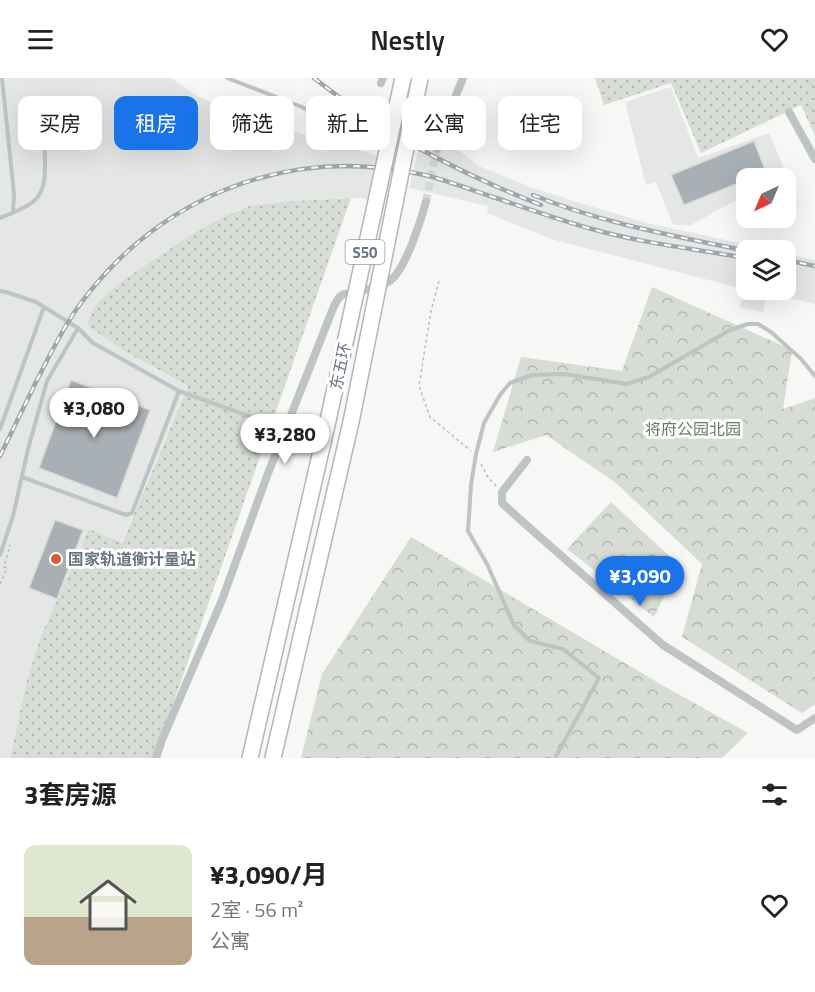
<!DOCTYPE html>
<html lang="zh">
<meta charset="utf-8">
<style>
body{margin:0;font-family:"Titillium Web","Noto Sans SC",sans-serif;background:#f6f6f6;color:#222;height:100vh;display:flex;flex-direction:column;font-size:22px;white-space:nowrap}
*{box-sizing:border-box;margin:0}
p{font-size:20px;color:#767676}
.icon{flex:none;width:33px;height:33px;fill:none;stroke:currentColor;stroke-width:2;stroke-linecap:round;stroke-linejoin:round}
.map{position:relative;height:680px;overflow:hidden}
.panel{display:flex;flex-direction:column;background:#fff;flex:1}
.panel>*{flex:none}
.banner{position:absolute;left:18px;top:18px;width:780px;height:54px;display:flex;gap:12px}
.needle{width:39px;rotate:224deg}
.buttons{position:absolute;left:736px;top:90px;display:grid;gap:12px}
.buttons a{display:grid;place-items:center;width:60px;height:60px;border-radius:12px;background:#fff;box-shadow:0 6px 24px #0002;font-size:30px}
.price{position:absolute;translate:-50% -51px;padding:0 14px;border-radius:21px;background:#fff;color:#222;font-size:20px;line-height:39px;filter:drop-shadow(0 2px 3px #0008)}
.price::after{content:'';position:absolute;left:50%;top:36px;width:18px;height:14px;margin-left:-9px;background:inherit;clip-path:polygon(0 0,100% 0,50% 100%)}
.price.on{background:#1a73e8;color:#fff}
ul{padding:0;list-style:none}
li{display:flex;align-items:center;gap:18px;height:150px;padding:0 24px}
li span{display:grid;place-items:center;flex:none;width:168px;height:120px;border-radius:12px;color:#555}
li>.icon{margin-inline-start:auto}
span .icon{width:72px;height:72px;fill:#fffc;stroke-width:1}
li b{font-size:26px}
h2{display:flex;justify-content:space-between;align-items:center;height:72px;padding:0 24px;font-size:26px}
.tag{padding:0 21px;border-radius:12px;background:#fff;box-shadow:0 6px 24px #0002;font-size:21px;line-height:54px}
.tag.on{background:#1a73e8;color:#fff}
header{display:flex;justify-content:space-between;align-items:center;height:78px;padding:0 24px;background:#fff;font-size:27px;font-weight:600}
.map>svg:first-child{display:block}
</style>
<header><svg class="icon" aria-label="menu" viewBox="0 0 24 24"><path d="M4 6h16M4 12h16M4 18h16"/></svg>Nestly<svg class="icon" aria-label="heart" viewBox="0 0 24 24"><path d="M12 20l-8-8c-3-5 5-10 8-4 3-6 11-1 8 4z"/></svg></header>
<div class="map">
<svg width="815" height="680" viewBox="0 0 815 680">
<defs>
<pattern id="grass-dots" width="8" height="8" patternUnits="userSpaceOnUse" patternTransform="scale(1.5)"><rect width="8" height="8" fill="#d7dcd4"/><path d="M2 2h.1M6 6h.1" fill="none" stroke="#b2b7b2" stroke-width="1.8" stroke-linecap="round"/></pattern>
<pattern id="forest-crowns" width="20" height="18" patternUnits="userSpaceOnUse" patternTransform="scale(1.5)"><rect width="20" height="18" fill="#d7dcd4"/><path d="M2 6a3 3 0 1 1 6 0M12 15a3 3 0 1 1 6 0" fill="none" stroke="#b2b7b2"/></pattern>
</defs>
<rect width="100%" height="100%" fill="#f7f7f5"/>
<g fill="#e5e6e6">
<polygon points="0,0 171,0 199,19 224,29 289,52 382,79 371,121 351,120 295,123 240,131 227,137 191,157 121,204 101,221 88,247 127,275 162,295 188,307 121,465 89,451 41,558 27,602 10,680 0,680"/>
<polygon points="671,9 698,80 769,55 785,92 773,100 747,100 747,116 691,147 673,147 656,104 646,107 625,24"/>
<polygon points="422,56 448,64 479,88 533,110 577,124 647,145 772,172 747,172 747,212 786,212 786,176 815,182 815,226 767,215 763,234 740,230 743,211 551,161 487,135 488,128 409,110"/>
</g>
<g fill="url(#grass-dots)">
<polygon points="595,0 815,0 815,58 801,27 701,75 671,5 604,27"/>
<polygon points="351,120 154,680 10,680 27,602 41,558 89,451 122,465 188,308 127,275 87,247 93,232 101,221 121,204 191,157 227,137 250,128 295,123"/>
</g>
<g fill="url(#forest-crowns)">
<polygon points="652,209 792,272 783,331 815,320 815,626 802,635 682,559 702,486 616,405 546,357 493,374 521,279 622,293"/>
<polygon points="611,424 679,487 654,539 567,471"/>
<polygon points="411,459 662,607 748,655 722,680 301,680 322,596"/>
</g>
<g fill="#a8b0b5" stroke="#d9d9d7" stroke-width="1.5">
<polygon points="754,63 766,94 684,127 671,97"/>
<polygon points="71,302 150,332 117,420 39,390"/>
<polygon points="55,442 83,452 57,521 29,510"/>
</g>
<g fill="none" stroke-linecap="round" stroke-linejoin="round">
<polyline stroke="#d3d7d9" stroke-width="8" stroke-dasharray="8 4" stroke-linecap="butt" points="426,124 437,71"/>
<defs>
<g id="motorway">
<polyline points="250,680 327,347"/>
<polyline points="273,680 351,344"/>
</g>
</defs>
<use href="#motorway" stroke="#b2b6b9" stroke-width="18"/>
<g stroke="#b9bcbe" stroke-width="1.5" stroke-dasharray="3 3" stroke-linecap="butt">
<polyline points="439,203 431,233 419,308 430,339 471,373"/>
<polyline points="481,386 488,399 497,409"/>
<polyline points="0,506 7,490 4,489 10,468 9,467"/>
</g>
<g stroke="#bec3c6" stroke-width="4">
<polyline points="2,0 14,116 13,134"/>
<polyline points="227,0 302,29 330,46"/>
<path d="M 0,140 C 11,135 25,131 34,123 C 49,110 44,85 45,68 C 45,60 48,52 49,44"/>
<polyline points="0,213 6,214 36,224 78,250 93,265 179,313 285,351"/>
<polyline points="0,351 44,229"/>
<polyline points="22,399 126,437 132,435 179,313"/>
<polyline points="0,477 13,438 28,371 47,303 78,250"/>
<polyline points="555,680 599,600 563,571 530,563 514,547 487,486 468,453 471,407 476,376 484,345 500,317 510,305 532,297 564,296 627,306 649,299 730,252 748,246 758,246 771,254 801,281 815,298"/>
</g>
<g stroke="#bec3c6" stroke-width="8">
<polyline points="381,5 383,0"/>
<polyline points="789,34 815,81"/>
<polyline points="437,71 445,44 463,0"/>
<polyline points="527,382 502,414 502,425 524,445 663,567 797,652 815,640"/>
<path d="M 156,680 L 162,662 L 222,522 L 267,398 L 332,233 C 334,228 337,220 342,217 C 345,215 348,216 351,215 C 364,212 381,210 391,202 C 406,190 421,142 426,124"/>
</g>
<use href="#motorway" stroke="#fff" stroke-width="15"/>
<defs>
<g id="rail">
<path d="M 314,0 C 332,14 351,28 370,41 C 424,76 482,104 541,127"/>
<path d="M 533,117 C 601,145 675,158 747,173"/>
<polyline points="786,182 815,188"/>
<path d="M 0,378 C 12,353 24,329 36,304 C 49,279 61,253 78,229 C 160,116 292,65 429,98 C 451,104 472,112 493,119 C 526,130 559,142 592,151 C 641,165 690,170 739,179"/>
</g>
</defs>
<use href="#rail" stroke="#a0a7ac" stroke-width="4.5"/>
<use href="#rail" stroke="#fff" stroke-width="2" stroke-dasharray="7" stroke-linecap="butt"/>
<defs>
<g id="motorway-bridge">
<polyline points="351,344 420,0"/>
<polyline points="327,347 403,0"/>
</g>
</defs>
<use href="#motorway-bridge" stroke="#b2b6b9" stroke-width="18" stroke-linecap="butt"/>
<use href="#motorway-bridge" stroke="#fff" stroke-width="15"/>
</g>
<circle fill="#d85934" stroke="#fff" stroke-width="2" cx="56" cy="481" r="6"/>
<g text-anchor="middle" dominant-baseline="central" stroke-width="6" stroke-linejoin="round" paint-order="stroke">
<rect fill="#fff" stroke="#95a0a9" stroke-width="1.5" x="345.5" y="162" width="39" height="24" rx="4.5"/>
<g font-size="15" font-weight="bold" fill="#687784">
<text x="365" y="174">S50</text>
</g>
<g font-size="16" fill="#687784" stroke="#fff">
<text transform="translate(340 288) rotate(-78)">东五环</text>
</g>
<g font-size="16" fill="#6b7b67" stroke="#fff">
<text x="693" y="351">将府公园北园</text>
</g>
<g font-size="16" font-weight="bold" fill="#687784" stroke="#fff" text-anchor="start">
<text x="68" y="481">国家轨道衡计量站</text>
</g>
</g>
</svg>
<div class="buttons">
<a><svg class="needle" viewBox="-14 -14 28 28"><path d="M0-13l5 13h-10z" fill="#e53935"/><path d="M0 13l5-13h-10z" fill="#767676"/></svg></a>
<a><svg class="icon" aria-label="layers" viewBox="0 0 24 24"><path d="M12 4l9 5-9 5-9-5zM3 14l9 5 9-5"/></svg></a>
</div>
<b class="price" style="left:94px;top:361px">¥3,080</b>
<b class="price" style="left:285px;top:387px">¥3,280</b>
<b class="price on" style="left:640px;top:529px">¥3,090</b>
<div class="banner">
<a class="tag">买房</a>
<a class="tag on">租房</a>
<a class="tag">筛选</a>
<a class="tag">新上</a>
<a class="tag">公寓</a>
<a class="tag">住宅</a>
</div>
</div>
<section class="panel">
<h2>3套房源<svg class="icon" aria-label="filters" viewBox="0 0 24 24"><path d="M4 7h16M4 17h16"/><circle cx="9" cy="7" r="2"/><circle cx="15" cy="17" r="2"/></svg></h2>
<ul>
<li><span style="background:linear-gradient(#dfe7d0 60%,#b9a48a 0)"><svg class="icon" aria-label="home" viewBox="0 0 24 24"><path d="M3 11l9-7 9 7M6 9v11h12V9"/></svg></span><div><b>¥3,090/月</b><p>2室 · 56 m²</p><p>公寓</p></div><svg class="icon" aria-label="heart" viewBox="0 0 24 24"><path d="M12 20l-8-8c-3-5 5-10 8-4 3-6 11-1 8 4z"/></svg></li>
</ul>
</section>
